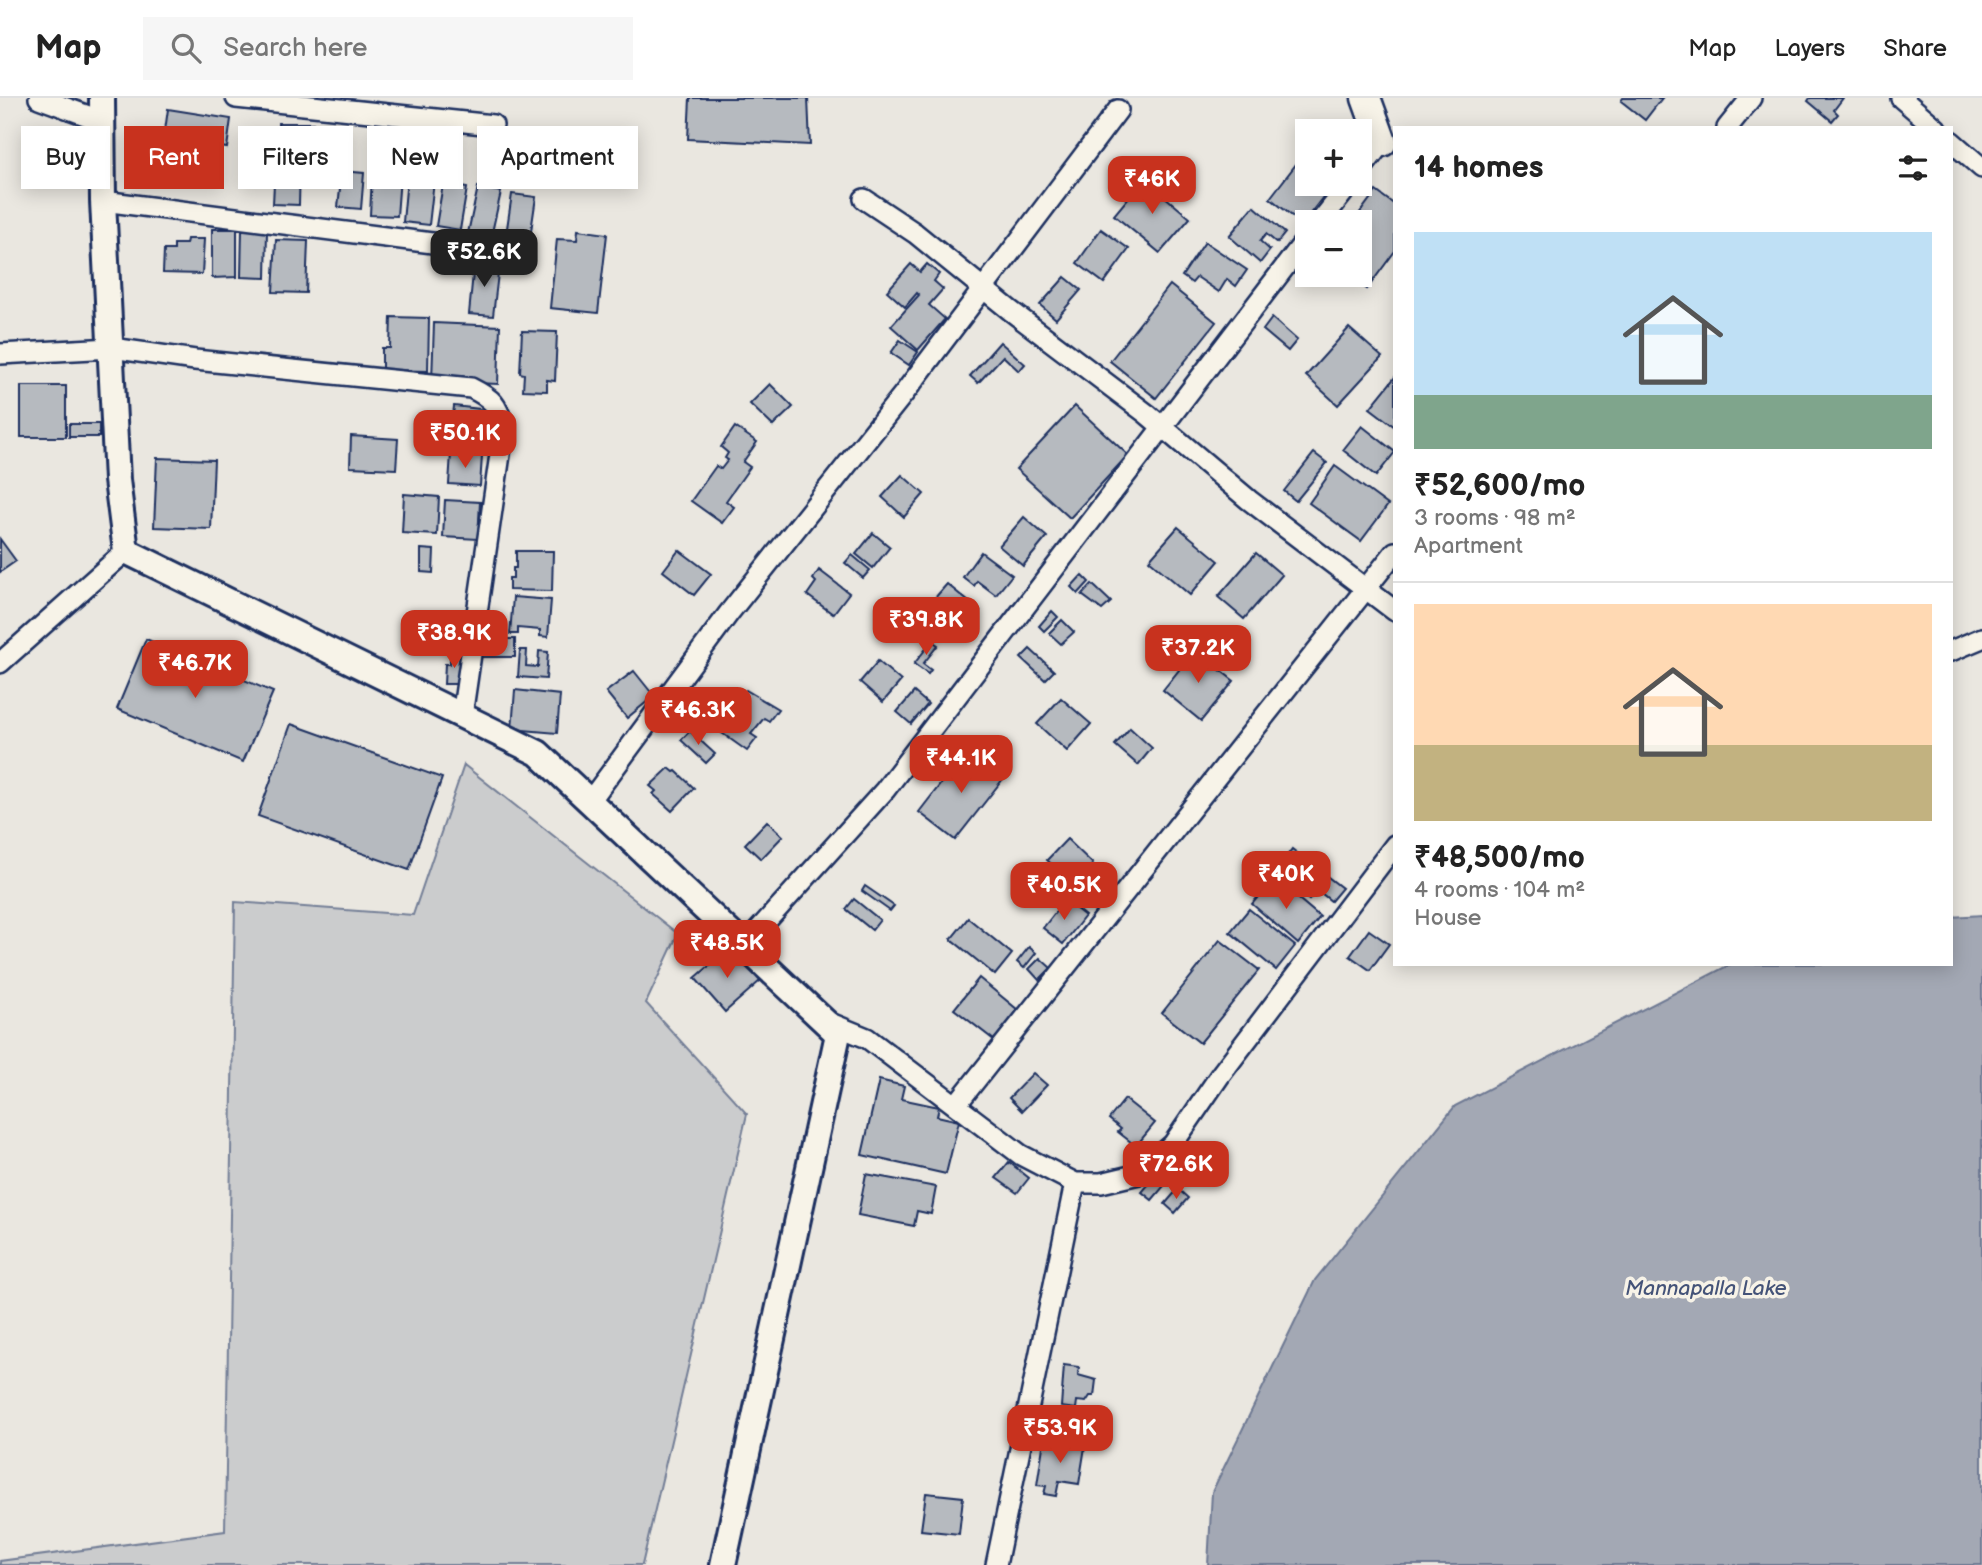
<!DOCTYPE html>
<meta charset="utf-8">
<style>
body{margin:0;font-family:"Balsamiq Sans",sans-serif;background:#f6f6f6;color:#222;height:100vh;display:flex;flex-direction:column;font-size:26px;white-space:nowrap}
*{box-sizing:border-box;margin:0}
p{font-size:23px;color:#767676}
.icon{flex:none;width:38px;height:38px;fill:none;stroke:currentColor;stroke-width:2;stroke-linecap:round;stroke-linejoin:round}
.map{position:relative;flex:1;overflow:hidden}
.drawer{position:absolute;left:1393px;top:28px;width:560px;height:840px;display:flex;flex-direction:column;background:#fff;border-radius:0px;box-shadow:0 4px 18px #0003}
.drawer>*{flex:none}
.hud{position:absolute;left:21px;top:28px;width:665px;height:63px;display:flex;gap:14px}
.tools{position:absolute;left:1295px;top:21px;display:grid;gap:14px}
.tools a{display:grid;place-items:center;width:77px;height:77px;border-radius:0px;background:#fff;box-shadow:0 4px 18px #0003;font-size:35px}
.price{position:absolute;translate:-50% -60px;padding:0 16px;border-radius:14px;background:#c8321e;color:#fff;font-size:23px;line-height:46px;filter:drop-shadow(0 2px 4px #0008)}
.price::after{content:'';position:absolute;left:50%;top:42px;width:21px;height:16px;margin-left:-10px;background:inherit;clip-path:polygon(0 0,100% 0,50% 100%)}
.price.on{background:#222;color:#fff}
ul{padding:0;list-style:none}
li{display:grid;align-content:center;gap:14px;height:371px;padding:0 21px}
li+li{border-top:2px solid #e0e0e0}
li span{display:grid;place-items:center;height:217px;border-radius:0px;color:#555}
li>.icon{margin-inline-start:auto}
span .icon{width:126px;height:126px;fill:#fffc;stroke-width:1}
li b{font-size:30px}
h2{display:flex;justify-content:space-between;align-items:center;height:84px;padding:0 21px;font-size:30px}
.tag{padding:0 24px;border-radius:0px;background:#fff;box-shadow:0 4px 18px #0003;font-size:24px;line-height:63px}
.tag.on{background:#c8321e;color:#fff}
header{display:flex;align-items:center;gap:42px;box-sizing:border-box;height:98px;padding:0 35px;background:#fff;border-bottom:2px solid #e0e0e0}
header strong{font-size:33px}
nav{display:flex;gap:38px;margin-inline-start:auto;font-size:24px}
.search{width:490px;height:63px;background:#f6f6f6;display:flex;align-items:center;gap:18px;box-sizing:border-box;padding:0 24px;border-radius:0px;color:#767676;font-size:26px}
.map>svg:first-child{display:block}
</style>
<header>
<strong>Map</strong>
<div class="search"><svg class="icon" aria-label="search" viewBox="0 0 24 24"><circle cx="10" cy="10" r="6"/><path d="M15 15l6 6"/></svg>Search here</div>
<nav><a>Map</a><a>Layers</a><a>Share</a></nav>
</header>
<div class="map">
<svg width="1982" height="1467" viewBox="0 0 1982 1467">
<rect width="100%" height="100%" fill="#eae7e0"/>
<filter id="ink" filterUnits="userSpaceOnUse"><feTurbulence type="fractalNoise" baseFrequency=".0143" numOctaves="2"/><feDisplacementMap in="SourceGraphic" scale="14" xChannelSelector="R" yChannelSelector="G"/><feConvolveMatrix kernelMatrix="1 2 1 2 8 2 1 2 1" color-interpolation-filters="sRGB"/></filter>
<g filter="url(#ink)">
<polygon fill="#cbcccd" stroke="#737e96" stroke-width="2" points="464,667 678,836 646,905 747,1016 642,1467 0,1467 0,1463 225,1433 235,804 413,817"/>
<polygon fill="#a3a8b4" stroke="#6d7892" stroke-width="2" points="1982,817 1982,1467 1208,1467 1212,1394 1315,1182 1455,1008 1731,866 1951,866 1951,819"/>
<g fill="#b6babf" stroke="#1b2f5e" stroke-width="2">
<polygon points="690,0 808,0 810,47 688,41"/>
<polygon points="1623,0 1662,0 1645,22 1621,3"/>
<polygon points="1810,0 1843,0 1834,12 1838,16 1832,23 1808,3"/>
<polygon points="168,11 231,21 227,50 164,40"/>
<polygon points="278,25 313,25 314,60 278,61"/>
<polygon points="1307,52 1307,86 1333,86 1302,126 1270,100"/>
<polygon points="414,53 438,54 437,72 414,71"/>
<polygon points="275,65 300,66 299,107 273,106"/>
<polygon points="342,73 364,75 361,111 338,109"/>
<polygon points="372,77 400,79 397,118 370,117"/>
<polygon points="407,80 434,83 429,127 403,124"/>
<polygon points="1144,81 1190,120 1160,155 1114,117"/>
<polygon points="443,86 467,90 460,132 436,128"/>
<polygon points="478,89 501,94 491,139 468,135"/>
<polygon points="1376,93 1395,107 1395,153 1367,191 1348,177 1360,177 1360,124 1353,124"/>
<polygon points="512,96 536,99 530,140 506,137"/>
<polygon points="1254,108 1285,135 1277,145 1266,136 1260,143 1270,152 1260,165 1229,138"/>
<polygon points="212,131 237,131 237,179 212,180"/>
<polygon points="1101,131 1129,151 1104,185 1077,165"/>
<polygon points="242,132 267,132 266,180 241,179"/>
<polygon points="578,132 607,136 598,215 550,210 557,141 577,142"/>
<polygon points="187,141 204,141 202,176 163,175 164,152 174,152 174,146 186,146"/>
<polygon points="276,142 308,143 306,195 273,194"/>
<polygon points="1205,144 1247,172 1236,188 1227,181 1219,194 1197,179 1192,185 1182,178"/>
<polygon points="474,165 499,167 493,218 469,216"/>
<polygon points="911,166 920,174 927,166 939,176 934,183 943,191 929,207 945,221 918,252 891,228 919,197 917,195 905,209 887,193"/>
<polygon points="1065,179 1081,192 1056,221 1040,207"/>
<polygon points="1170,187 1216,224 1156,300 1110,263"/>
<polygon points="391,219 429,220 428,273 382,272 382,250 390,250"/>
<polygon points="1272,220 1297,242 1288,253 1263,232"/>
<polygon points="434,225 500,228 498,286 432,283"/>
<polygon points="1349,230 1382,259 1338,307 1306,278"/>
<polygon points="522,233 557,234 555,283 547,282 547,293 523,292 524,276 520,275"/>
<polygon points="900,242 918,254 909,267 891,255"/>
<polygon points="1000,244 1025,266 1019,273 1003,258 978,285 970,278"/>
<polygon points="1395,279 1395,329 1370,310"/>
<polygon points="770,286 793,309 773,328 750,306"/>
<rect x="21" y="288" width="45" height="51"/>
<polygon points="454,308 488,312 484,350 450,347"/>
<polygon points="1075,308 1128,357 1070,420 1016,371"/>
<rect x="69" y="326" width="30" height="13"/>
<polygon points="1362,328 1395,354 1376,378 1343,352"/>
<polygon points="735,329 757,344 743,364 750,369 726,403 734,409 722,425 691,403 716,368 721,371 728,362 725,360 728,355 721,349"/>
<polygon points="351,338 398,341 396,371 350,369"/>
<polygon points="451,355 482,358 480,388 449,386"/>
<polygon points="1314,355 1327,365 1296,403 1284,393"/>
<polygon points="157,360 214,362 211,431 154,429"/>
<polygon points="1335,368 1388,407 1361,443 1309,405"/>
<polygon points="902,377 924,396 904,419 882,399"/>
<polygon points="404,396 439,399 437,437 402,435"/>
<polygon points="445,402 480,404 478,441 443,439"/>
<polygon points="1024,419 1047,439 1023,468 999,448"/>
<polygon points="1178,429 1219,463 1190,497 1149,462"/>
<polygon points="873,435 890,449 873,470 856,456"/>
<polygon points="0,441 16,463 0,474"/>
<polygon points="421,451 434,452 433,475 421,474"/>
<polygon points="679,452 711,476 694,497 663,473"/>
<polygon points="516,453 553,453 552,493 509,492 509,480 513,480 513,470 516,470"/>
<polygon points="981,454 1012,477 996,497 977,483 974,488 963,479"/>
<polygon points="1256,455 1282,477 1244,521 1218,499"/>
<polygon points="852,457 870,472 863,480 845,465"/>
<polygon points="819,472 849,495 833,516 807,497 816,484 813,481"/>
<polygon points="1082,477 1089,484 1078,496 1071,489"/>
<polygon points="947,486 980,513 974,520 955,504 948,513 934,501"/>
<polygon points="1092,486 1111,504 1102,512 1082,497"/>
<polygon points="513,499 551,502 548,539 540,538 540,532 518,530 518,536 510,536"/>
<polygon points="957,506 969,517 950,539 933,525 945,511 949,515"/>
<polygon points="1052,513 1058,519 1044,533 1039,528"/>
<polygon points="487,522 503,522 502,532 487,532"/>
<polygon points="1062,522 1074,534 1061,546 1049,535"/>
<polygon points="146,541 273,594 243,664 117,611"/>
<polygon points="505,541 515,541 515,559 482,559 482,549 505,549"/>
<polygon points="932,543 938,547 923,566 931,572 928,576 914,566"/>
<polygon points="1030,551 1054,573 1045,582 1021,560"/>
<polygon points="520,552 527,552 526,568 538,569 539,553 548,554 546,581 518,579"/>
<polygon points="1195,552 1234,583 1201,623 1163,592"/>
<polygon points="450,557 463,557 462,586 444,586 445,566 450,566"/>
<polygon points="878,563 901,583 883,604 860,584"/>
<polygon points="634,573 654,598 627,620 606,594"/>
<polygon points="729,590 741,599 746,592 778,611 769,623 764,620 751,636 757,640 747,653 705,623"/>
<polygon points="515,592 560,597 557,635 512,631"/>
<polygon points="914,594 928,606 911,626 897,614"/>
<polygon points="1061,600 1091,626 1067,653 1037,626"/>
<polygon points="291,626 442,680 409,772 258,718"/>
<polygon points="1130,630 1152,650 1138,667 1115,647"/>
<polygon points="690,633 715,656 706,665 681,642"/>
<polygon points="966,653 1003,681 955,742 919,714"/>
<polygon points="669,670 674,674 676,673 694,690 672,713 653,696 656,693 650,688"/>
<polygon points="767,723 783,738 761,761 745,746"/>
<polygon points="1067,741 1093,766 1073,786 1047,762"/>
<polygon points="1292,751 1342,790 1331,803 1317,792 1309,802 1274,775"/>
<polygon points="1274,780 1320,819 1298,846 1252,806"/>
<polygon points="865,788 894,808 890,813 862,793"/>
<polygon points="854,801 880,822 872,832 846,811"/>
<polygon points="1065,802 1085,818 1063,846 1043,830"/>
<polygon points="1249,811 1295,848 1276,872 1230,834"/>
<polygon points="968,820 1012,856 995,877 951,841"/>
<polygon points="1369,832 1389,846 1370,872 1350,858"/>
<polygon points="1220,842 1259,872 1200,945 1162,915"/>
<polygon points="1029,849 1036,855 1024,870 1017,864"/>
<polygon points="730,850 760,883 725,914 695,880"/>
<polygon points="1040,860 1051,870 1039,882 1029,871"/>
<polygon points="979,880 1018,912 994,942 954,911"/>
<polygon points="1033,975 1047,987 1022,1013 1009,1000"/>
<polygon points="879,982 904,988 901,1001 939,1009 937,1018 959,1023 946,1076 862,1057"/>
<polygon points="1125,1001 1155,1025 1136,1048 1118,1034 1121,1031 1109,1021"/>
<polygon points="1009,1064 1029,1080 1017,1095 996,1080"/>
<polygon points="866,1076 936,1089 931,1116 917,1113 914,1128 858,1117"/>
<polygon points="1154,1080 1164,1088 1152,1102 1142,1094"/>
<polygon points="1178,1091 1188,1100 1175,1115 1165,1106"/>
<polygon points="1064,1267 1079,1269 1078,1277 1096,1282 1094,1298 1090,1298 1086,1304 1077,1303 1076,1311 1061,1309"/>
<polygon points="1045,1312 1067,1316 1064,1330 1043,1326"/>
<polygon points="1044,1342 1085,1349 1079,1386 1059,1383 1056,1398 1044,1396 1046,1388 1037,1387"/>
<polygon points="926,1395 963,1399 959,1436 921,1432"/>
</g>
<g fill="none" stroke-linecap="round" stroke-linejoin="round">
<defs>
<g id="minor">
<polyline points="39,0 102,23"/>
<polyline points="236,0 493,27"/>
<polyline points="1901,0 1936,30"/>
<polyline points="1727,30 1751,0"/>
<polyline points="1951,43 1982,70"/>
<polyline points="1360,73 1382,44"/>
<polyline points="864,101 915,135 1011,213 1147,316 1249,402 1395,513"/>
<polyline points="103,103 503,154"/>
<polyline points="1320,124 1350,86"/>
<path d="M 0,256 L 112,250 L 195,262 L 471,290 C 493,301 497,306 504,329 L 462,618"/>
<polyline points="1951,553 1982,540"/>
<polyline points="0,565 126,453"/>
<polyline points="590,703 729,515 905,294 1118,12"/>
<polyline points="744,848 885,692 1307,140"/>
<polyline points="828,924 867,940 1021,1057 1075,1085 1101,1085 1139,1076 1173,1046 1221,976 1395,747"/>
<polyline points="956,1007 1395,454"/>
<polyline points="996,1467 1075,1085"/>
</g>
<polyline id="tertiary" points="102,0 103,103 117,382 126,453 538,655 838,936 723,1467"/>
<polyline id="secondary" points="1366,0 1382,44"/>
</defs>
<use href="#minor" stroke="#1b2f5e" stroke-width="24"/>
<use href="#tertiary" stroke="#1b2f5e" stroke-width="30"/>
<use href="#secondary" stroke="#1b2f5e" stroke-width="33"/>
<use href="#minor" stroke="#f7f3e8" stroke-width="19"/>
<use href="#tertiary" stroke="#f7f3e8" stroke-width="24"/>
<use href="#secondary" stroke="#f7f3e8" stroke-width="28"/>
</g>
</g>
<g text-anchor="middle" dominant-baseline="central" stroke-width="7" stroke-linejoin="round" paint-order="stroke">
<g font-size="21" font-style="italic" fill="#445378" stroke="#f7f3e8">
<text x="1706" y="1190">Mannapalla Lake</text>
</g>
</g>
</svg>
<div class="tools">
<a>+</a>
<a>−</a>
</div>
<b class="price" style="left:1152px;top:118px">₹46K</b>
<b class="price on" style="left:484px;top:191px">₹52.6K</b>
<b class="price" style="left:465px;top:372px">₹50.1K</b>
<b class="price" style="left:926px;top:559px">₹39.8K</b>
<b class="price" style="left:454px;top:572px">₹38.9K</b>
<b class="price" style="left:1198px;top:587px">₹37.2K</b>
<b class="price" style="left:195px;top:602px">₹46.7K</b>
<b class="price" style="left:698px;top:649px">₹46.3K</b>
<b class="price" style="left:961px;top:697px">₹44.1K</b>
<b class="price" style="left:1286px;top:813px">₹40K</b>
<b class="price" style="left:1064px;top:824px">₹40.5K</b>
<b class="price" style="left:727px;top:882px">₹48.5K</b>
<b class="price" style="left:1176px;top:1103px">₹72.6K</b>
<b class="price" style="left:1060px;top:1367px">₹53.9K</b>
<div class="hud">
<a class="tag">Buy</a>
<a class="tag on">Rent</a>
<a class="tag">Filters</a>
<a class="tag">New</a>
<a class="tag">Apartment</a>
</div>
<section class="drawer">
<h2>14 homes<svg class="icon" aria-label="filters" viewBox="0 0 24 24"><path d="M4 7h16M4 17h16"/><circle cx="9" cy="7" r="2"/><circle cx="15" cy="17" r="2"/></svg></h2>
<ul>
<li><span style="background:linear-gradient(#bfe0f5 75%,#7fa58c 0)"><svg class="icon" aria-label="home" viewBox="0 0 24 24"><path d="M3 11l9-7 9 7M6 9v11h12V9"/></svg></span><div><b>₹52,600/mo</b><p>3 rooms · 98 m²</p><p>Apartment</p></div></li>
<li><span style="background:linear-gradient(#ffd9b3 65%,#c2b280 0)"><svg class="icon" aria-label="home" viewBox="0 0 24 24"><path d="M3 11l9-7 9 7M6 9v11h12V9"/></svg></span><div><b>₹48,500/mo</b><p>4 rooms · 104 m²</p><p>House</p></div></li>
</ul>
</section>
</div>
